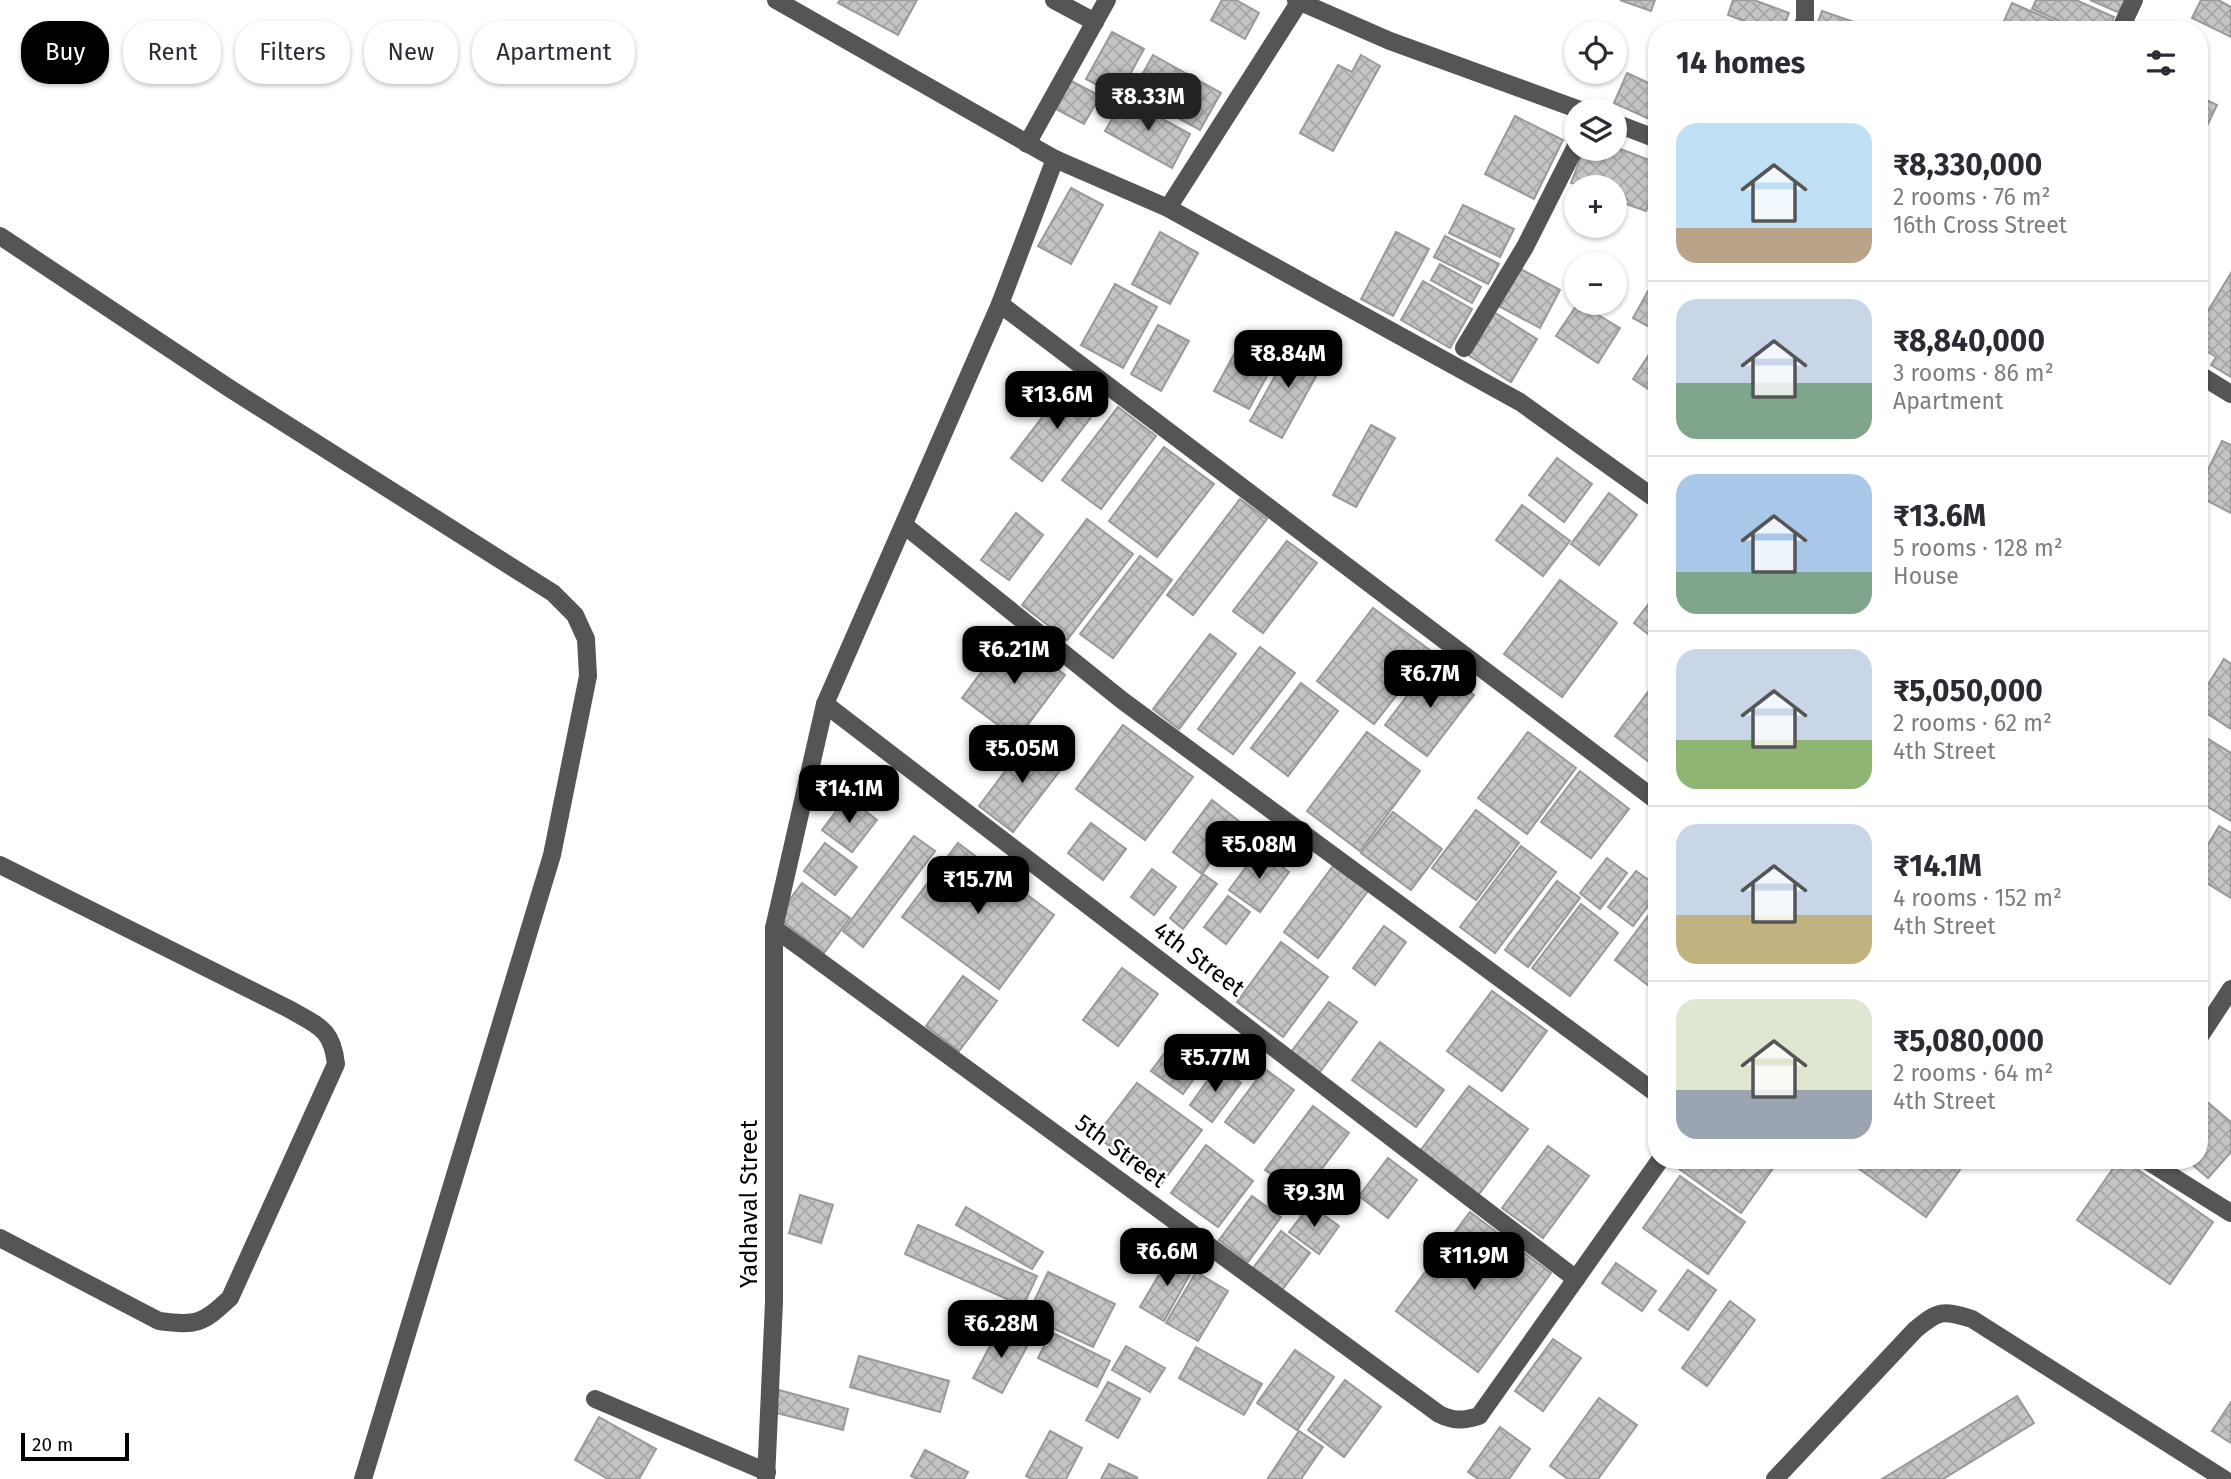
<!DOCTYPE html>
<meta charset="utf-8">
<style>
body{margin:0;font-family:"Fira Sans",sans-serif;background:#f7f7f7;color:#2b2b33;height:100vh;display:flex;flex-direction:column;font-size:26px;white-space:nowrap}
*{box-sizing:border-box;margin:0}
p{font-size:23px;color:#7c7c81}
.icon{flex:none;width:38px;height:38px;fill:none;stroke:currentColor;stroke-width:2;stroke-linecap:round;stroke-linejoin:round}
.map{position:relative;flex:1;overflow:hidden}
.drawer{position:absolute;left:1648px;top:21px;width:560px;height:1148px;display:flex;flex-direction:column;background:#fff;border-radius:28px;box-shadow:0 2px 5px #0004}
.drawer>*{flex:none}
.banner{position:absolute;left:21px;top:21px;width:665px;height:63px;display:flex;gap:14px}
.fabs{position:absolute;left:1564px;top:21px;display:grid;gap:14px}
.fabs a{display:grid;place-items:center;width:63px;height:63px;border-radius:50%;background:#fff;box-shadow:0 2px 5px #0004;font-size:35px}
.scale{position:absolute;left:21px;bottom:18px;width:108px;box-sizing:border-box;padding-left:7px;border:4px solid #000;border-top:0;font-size:19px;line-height:24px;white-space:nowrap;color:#000;-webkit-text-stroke:5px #fff;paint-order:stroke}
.price{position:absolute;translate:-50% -60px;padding:0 16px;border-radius:14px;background:#000;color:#fff;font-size:23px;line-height:46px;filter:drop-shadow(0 2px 4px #0008)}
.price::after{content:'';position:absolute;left:50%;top:42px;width:21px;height:16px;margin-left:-10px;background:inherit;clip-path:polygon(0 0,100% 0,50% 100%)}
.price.active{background:#222;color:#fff}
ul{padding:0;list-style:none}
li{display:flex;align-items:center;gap:21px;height:175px;padding:0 28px}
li+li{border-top:2px solid #e1e1e2}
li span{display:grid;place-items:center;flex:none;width:196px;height:140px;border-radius:21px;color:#555}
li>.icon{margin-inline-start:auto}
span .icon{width:84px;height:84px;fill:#fffc;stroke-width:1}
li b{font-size:30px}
h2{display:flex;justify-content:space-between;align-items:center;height:84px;padding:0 28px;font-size:30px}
.pill{padding:0 24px;border-radius:28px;background:#fff;box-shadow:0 2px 5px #0004;font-size:24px;line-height:63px}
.pill.active{background:#000;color:#fff}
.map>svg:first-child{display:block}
</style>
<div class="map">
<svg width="2231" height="1479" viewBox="0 0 2231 1479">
<defs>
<pattern id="building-cross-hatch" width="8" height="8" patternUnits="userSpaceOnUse" patternTransform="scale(1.75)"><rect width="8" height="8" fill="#c4c4c4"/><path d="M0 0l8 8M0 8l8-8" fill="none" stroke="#a7a7a7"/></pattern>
</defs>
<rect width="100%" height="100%" fill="#fff"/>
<g fill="url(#building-cross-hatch)" stroke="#999" stroke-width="2">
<polygon points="840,0 917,0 898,35 838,3"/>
<polygon points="1222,0 1236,0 1259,13 1245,39 1211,20"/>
<polygon points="1620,0 1655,0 1651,11"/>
<polygon points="1733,0 1754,0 1789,13 1782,30 1767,30 1728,15"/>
<polygon points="2036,0 2076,0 2114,17 2108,30 2080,30 2032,9"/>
<polygon points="2090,0 2126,0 2120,13"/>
<polygon points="2201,0 2218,0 2231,7 2231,37 2192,18"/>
<polygon points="2012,3 2074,30 2000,30"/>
<polygon points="1822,11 1877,30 1815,30"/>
<polygon points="1112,32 1144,49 1118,96 1086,79"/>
<polygon points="1153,55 1221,93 1200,130 1132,93"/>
<polygon points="1361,55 1380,66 1333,151 1300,133 1338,65 1352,72"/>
<polygon points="1627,73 1657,87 1657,100 1649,119 1614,103"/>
<polygon points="1071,81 1100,96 1084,124 1056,109"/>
<polygon points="2200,97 2217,105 2205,130 2200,127"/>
<polygon points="1124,98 1190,134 1172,168 1105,131"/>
<polygon points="1515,116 1563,140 1534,199 1485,174"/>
<polygon points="1615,147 1657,163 1657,182 1646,211 1615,200 1615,187 1583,187 1571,183 1584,149"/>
<polygon points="1071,188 1103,205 1071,264 1038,246"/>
<polygon points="1463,205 1514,229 1500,257 1449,233"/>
<polygon points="1160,232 1198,253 1170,304 1132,284"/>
<polygon points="1396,232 1429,249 1393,316 1361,299"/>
<polygon points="1445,236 1499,264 1488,284 1434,257"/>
<polygon points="1440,264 1481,287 1472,303 1431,280"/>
<polygon points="1515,266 1560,290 1540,328 1495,304"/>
<polygon points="2231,273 2231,377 2211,365 2216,357 2200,347 2200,324"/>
<polygon points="1423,281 1472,309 1450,348 1401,320"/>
<polygon points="1115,284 1157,307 1123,368 1081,345"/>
<polygon points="1648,291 1657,296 1657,331 1633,318"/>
<polygon points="1578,303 1620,328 1598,363 1556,336"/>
<polygon points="1494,312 1537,339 1511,382 1468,355"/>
<polygon points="1158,325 1189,341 1161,391 1131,374"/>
<polygon points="1294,342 1325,360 1282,438 1250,421"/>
<polygon points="1238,347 1273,365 1249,409 1214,391"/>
<polygon points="1654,347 1657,349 1657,395 1633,379"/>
<polygon points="1071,380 1102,403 1042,481 1011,458"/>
<polygon points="1118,407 1156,436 1101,509 1062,480"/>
<polygon points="1371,425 1395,438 1356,507 1333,495"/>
<polygon points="2222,441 2231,445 2231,513 2200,497 2200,486"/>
<polygon points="1164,447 1214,484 1157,557 1109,521"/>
<polygon points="1557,458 1592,484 1564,522 1529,495"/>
<polygon points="1609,493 1637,515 1599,565 1571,544"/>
<polygon points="1240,499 1267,519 1193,615 1167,595"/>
<polygon points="1522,505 1570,541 1543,576 1496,540"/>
<polygon points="1016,513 1043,535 1009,580 981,560"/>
<polygon points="1087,519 1133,554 1067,640 1022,605"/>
<polygon points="1287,541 1317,563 1263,633 1233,611"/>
<polygon points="1140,556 1172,580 1113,658 1080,634"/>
<polygon points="1560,580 1617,623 1562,697 1504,654"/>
<polygon points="1657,593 1657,641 1634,623"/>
<polygon points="1373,608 1431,651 1374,724 1317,681"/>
<polygon points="1010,634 1065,675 1017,739 962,698"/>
<polygon points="1210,634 1236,654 1179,729 1153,709"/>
<polygon points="1260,647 1295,673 1233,754 1198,729"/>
<polygon points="2224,659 2231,664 2231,729 2200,709 2200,697"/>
<polygon points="1432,663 1474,695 1427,756 1385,725"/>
<polygon points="1657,680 1657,768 1615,736"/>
<polygon points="1301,683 1338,711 1288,776 1251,748"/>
<polygon points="1123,725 1193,777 1145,840 1076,789"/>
<polygon points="1367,732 1420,771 1360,851 1307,811"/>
<polygon points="1528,732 1576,768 1527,834 1478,798"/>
<polygon points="2200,734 2231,753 2231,821 2200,802"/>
<polygon points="1030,738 1065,764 1013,832 979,806"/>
<polygon points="1580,771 1629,809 1591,858 1541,822"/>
<polygon points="847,797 877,820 852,852 822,830"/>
<polygon points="1212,800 1240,822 1202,874 1173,852"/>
<polygon points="1476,810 1519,843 1476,900 1432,868"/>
<polygon points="1393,812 1442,849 1411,890 1361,853"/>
<polygon points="1091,823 1126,849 1103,880 1068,853"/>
<polygon points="2219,826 2231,833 2231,898 2200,879 2200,858"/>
<polygon points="914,836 935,851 863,947 843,931"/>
<polygon points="825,843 857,867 835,895 804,871"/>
<polygon points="958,843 1054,915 999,989 902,917"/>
<polygon points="1521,846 1556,872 1495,953 1460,927"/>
<polygon points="1259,850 1289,872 1260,912 1229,890"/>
<polygon points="1607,858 1627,873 1600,909 1580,893"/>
<polygon points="1333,866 1368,891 1318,958 1284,932"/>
<polygon points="1152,869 1176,887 1154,915 1131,897"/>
<polygon points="1636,871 1657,886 1657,894 1633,926 1608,907"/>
<polygon points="1203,874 1217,884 1183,929 1170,918"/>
<polygon points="1557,881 1580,898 1528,967 1505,950"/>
<polygon points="802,883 850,918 824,953 777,917"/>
<polygon points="1228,896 1250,912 1226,944 1204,927"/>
<polygon points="1581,904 1618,933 1570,996 1532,968"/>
<polygon points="1651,912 1657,917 1657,992 1615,960"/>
<polygon points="1384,926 1406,942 1375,985 1353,968"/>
<polygon points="1281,942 1328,977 1283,1037 1237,1002"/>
<polygon points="1122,968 1158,994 1118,1046 1083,1020"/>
<polygon points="963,976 997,1001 959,1051 926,1026"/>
<polygon points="1492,991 1547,1031 1502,1091 1447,1051"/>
<polygon points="1329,1002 1357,1022 1320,1072 1291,1052"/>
<polygon points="1380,1042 1444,1090 1416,1127 1352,1080"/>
<polygon points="1167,1050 1198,1073 1183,1094 1151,1071"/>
<polygon points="1218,1066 1241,1083 1212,1122 1190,1105"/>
<polygon points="1265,1069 1294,1090 1254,1143 1225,1122"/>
<polygon points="1137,1083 1202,1130 1161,1184 1096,1136"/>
<polygon points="1469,1086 1528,1129 1476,1198 1417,1155"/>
<polygon points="2200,1096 2231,1122 2231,1152 2208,1178 2187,1160 2200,1160"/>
<polygon points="1313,1106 1349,1133 1301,1196 1265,1170"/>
<polygon points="1206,1145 1253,1181 1218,1227 1171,1193"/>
<polygon points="1548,1146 1589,1176 1543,1238 1502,1208"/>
<polygon points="1388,1158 1417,1180 1388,1218 1359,1196"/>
<polygon points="1673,1160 1779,1160 1741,1213 1671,1163"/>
<polygon points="1847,1160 1967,1160 1926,1217"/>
<polygon points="2119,1160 2124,1160 2213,1222 2170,1284 2077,1220"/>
<polygon points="1680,1176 1745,1222 1708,1274 1643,1228"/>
<polygon points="800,1195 833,1205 821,1243 789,1233"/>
<polygon points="1252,1196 1281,1217 1248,1262 1219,1240"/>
<polygon points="1310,1205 1339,1226 1319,1254 1289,1232"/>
<polygon points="966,1207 1043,1252 1032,1269 956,1225"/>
<polygon points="1470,1212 1551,1273 1478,1372 1396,1311"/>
<polygon points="918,1225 1037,1276 1023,1306 905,1254"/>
<polygon points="1281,1231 1310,1253 1282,1290 1253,1268"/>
<polygon points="1170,1256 1193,1269 1164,1321 1140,1307"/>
<polygon points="1616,1263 1656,1291 1642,1311 1602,1283"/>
<polygon points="1688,1270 1716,1290 1688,1330 1659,1310"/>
<polygon points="1048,1272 1115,1304 1093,1347 1027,1316"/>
<polygon points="1196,1272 1228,1291 1198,1341 1166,1323"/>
<polygon points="1730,1301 1755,1320 1707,1386 1682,1368"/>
<polygon points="1000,1327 1029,1343 1002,1393 973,1378"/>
<polygon points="1051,1332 1110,1361 1097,1387 1038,1358"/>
<polygon points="1553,1339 1581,1358 1543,1411 1515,1391"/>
<polygon points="1126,1346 1165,1368 1150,1392 1112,1370"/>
<polygon points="1196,1347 1262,1384 1244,1415 1179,1378"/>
<polygon points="1295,1350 1334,1377 1297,1430 1257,1403"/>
<polygon points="859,1356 949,1381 940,1412 850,1387"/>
<polygon points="1345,1380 1381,1407 1344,1457 1308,1430"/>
<polygon points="1108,1382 1140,1399 1118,1438 1086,1420"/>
<polygon points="779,1390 848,1409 843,1430 773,1412"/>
<polygon points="2017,1396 2034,1423 1943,1479 1882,1479"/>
<polygon points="1599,1398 1637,1425 1598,1479 1568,1479 1550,1466"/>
<polygon points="2231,1402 2231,1443 2212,1431"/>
<polygon points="599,1417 656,1449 639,1479 608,1479 575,1460"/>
<polygon points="1500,1427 1530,1449 1509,1479 1478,1479 1468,1472"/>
<polygon points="1050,1431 1082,1448 1066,1479 1032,1479 1026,1476"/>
<polygon points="1299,1431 1323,1447 1301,1479 1269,1479 1268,1478"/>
<polygon points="925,1450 968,1472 964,1479 917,1479 911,1476"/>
<polygon points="1109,1464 1138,1478 1101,1479"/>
</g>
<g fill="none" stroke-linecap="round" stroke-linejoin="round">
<g stroke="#555" stroke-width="18">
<polyline points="776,0 1055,159 1168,208 1520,402 1657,500"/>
<polyline points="1054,0 1095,22"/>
<polyline points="1296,0 1390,41 1580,110"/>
<polyline points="1801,30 1805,20 1805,0"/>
<polyline points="2120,30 2134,0"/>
<polyline points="1615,123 1657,139"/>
<polyline points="1027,144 1107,0"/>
<polyline points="1168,208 1300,1"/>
<polyline points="0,236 229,388 553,593 575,615 586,639 588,676 552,855 363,1479"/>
<polyline points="1000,304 1657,801"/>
<polyline points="1464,348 1525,247 1577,144"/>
<polyline points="2200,375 2231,394"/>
<polyline points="904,525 1123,701 1657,1094"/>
<polyline points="825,704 1576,1279"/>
<path d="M 0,865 L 289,1009 C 318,1026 332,1028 336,1064 L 230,1298 C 202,1324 197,1326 159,1321 L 0,1238"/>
<path d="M 774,928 L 1439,1414 C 1453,1421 1463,1421 1479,1416 L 1660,1160"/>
<polyline points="2200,1036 2231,989"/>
<polyline points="2146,1160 2231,1213"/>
<polyline points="595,1399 767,1472"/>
<polyline points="766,1479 774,1302 774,928 825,704 1000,304 1055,159"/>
<path d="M 1775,1479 L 1915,1330 C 1939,1310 1942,1310 1972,1319 L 2224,1479"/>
</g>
</g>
<g text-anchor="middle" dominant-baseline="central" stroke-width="5" stroke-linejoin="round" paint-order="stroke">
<g font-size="24" fill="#000" stroke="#fff">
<text transform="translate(1199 959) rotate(37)">4th Street</text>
<text transform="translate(1121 1151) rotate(36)">5th Street</text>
<text transform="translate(749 1204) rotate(-90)">Yadhaval Street</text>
</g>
</g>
</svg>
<div class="fabs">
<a><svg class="icon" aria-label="locate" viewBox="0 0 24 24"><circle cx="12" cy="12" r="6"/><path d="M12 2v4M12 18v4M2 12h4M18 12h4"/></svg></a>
<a><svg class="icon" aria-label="layers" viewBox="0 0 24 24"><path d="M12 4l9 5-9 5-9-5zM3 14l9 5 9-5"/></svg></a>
<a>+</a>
<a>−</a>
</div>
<div class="scale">20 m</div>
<b class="price active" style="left:1148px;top:133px">₹8.33M</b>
<b class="price" style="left:1288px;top:390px">₹8.84M</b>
<b class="price" style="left:1057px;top:431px">₹13.6M</b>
<b class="price" style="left:1014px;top:686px">₹6.21M</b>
<b class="price" style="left:1430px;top:710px">₹6.7M</b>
<b class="price" style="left:1022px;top:785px">₹5.05M</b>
<b class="price" style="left:849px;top:825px">₹14.1M</b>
<b class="price" style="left:1259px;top:881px">₹5.08M</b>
<b class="price" style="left:978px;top:916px">₹15.7M</b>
<b class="price" style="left:1215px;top:1094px">₹5.77M</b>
<b class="price" style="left:1314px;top:1229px">₹9.3M</b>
<b class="price" style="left:1167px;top:1288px">₹6.6M</b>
<b class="price" style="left:1474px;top:1292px">₹11.9M</b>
<b class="price" style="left:1001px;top:1360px">₹6.28M</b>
<div class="banner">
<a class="pill active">Buy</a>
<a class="pill">Rent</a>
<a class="pill">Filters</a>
<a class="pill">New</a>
<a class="pill">Apartment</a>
</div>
<section class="drawer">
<h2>14 homes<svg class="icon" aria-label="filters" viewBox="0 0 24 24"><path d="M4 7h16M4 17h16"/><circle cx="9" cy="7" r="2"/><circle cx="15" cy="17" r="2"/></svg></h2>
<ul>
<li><span style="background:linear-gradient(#bfe0f5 75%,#b9a48a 0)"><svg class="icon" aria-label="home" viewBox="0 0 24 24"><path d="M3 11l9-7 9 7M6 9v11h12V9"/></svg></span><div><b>₹8,330,000</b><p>2 rooms · 76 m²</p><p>16th Cross Street</p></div></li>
<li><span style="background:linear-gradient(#c9d6e8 60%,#7fa58c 0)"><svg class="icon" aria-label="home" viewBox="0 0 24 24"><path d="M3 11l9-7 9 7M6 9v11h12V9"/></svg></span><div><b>₹8,840,000</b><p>3 rooms · 86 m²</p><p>Apartment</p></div></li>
<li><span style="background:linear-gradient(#a9c7e8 70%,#7fa58c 0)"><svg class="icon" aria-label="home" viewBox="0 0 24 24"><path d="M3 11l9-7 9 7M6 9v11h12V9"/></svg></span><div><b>₹13.6M</b><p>5 rooms · 128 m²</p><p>House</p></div></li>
<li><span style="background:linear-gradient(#c9d6e8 65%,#8fb573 0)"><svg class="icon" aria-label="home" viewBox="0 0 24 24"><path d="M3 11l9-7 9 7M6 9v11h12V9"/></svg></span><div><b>₹5,050,000</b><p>2 rooms · 62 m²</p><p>4th Street</p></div></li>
<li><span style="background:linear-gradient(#c9d6e8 65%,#c2b280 0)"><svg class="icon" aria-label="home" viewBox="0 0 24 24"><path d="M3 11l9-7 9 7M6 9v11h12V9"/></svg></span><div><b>₹14.1M</b><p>4 rooms · 152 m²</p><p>4th Street</p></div></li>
<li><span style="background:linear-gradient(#dfe7d0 65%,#9aa5b1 0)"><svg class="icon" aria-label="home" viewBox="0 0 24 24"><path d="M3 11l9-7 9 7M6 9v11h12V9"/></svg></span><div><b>₹5,080,000</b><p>2 rooms · 64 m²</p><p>4th Street</p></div></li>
</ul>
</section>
</div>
